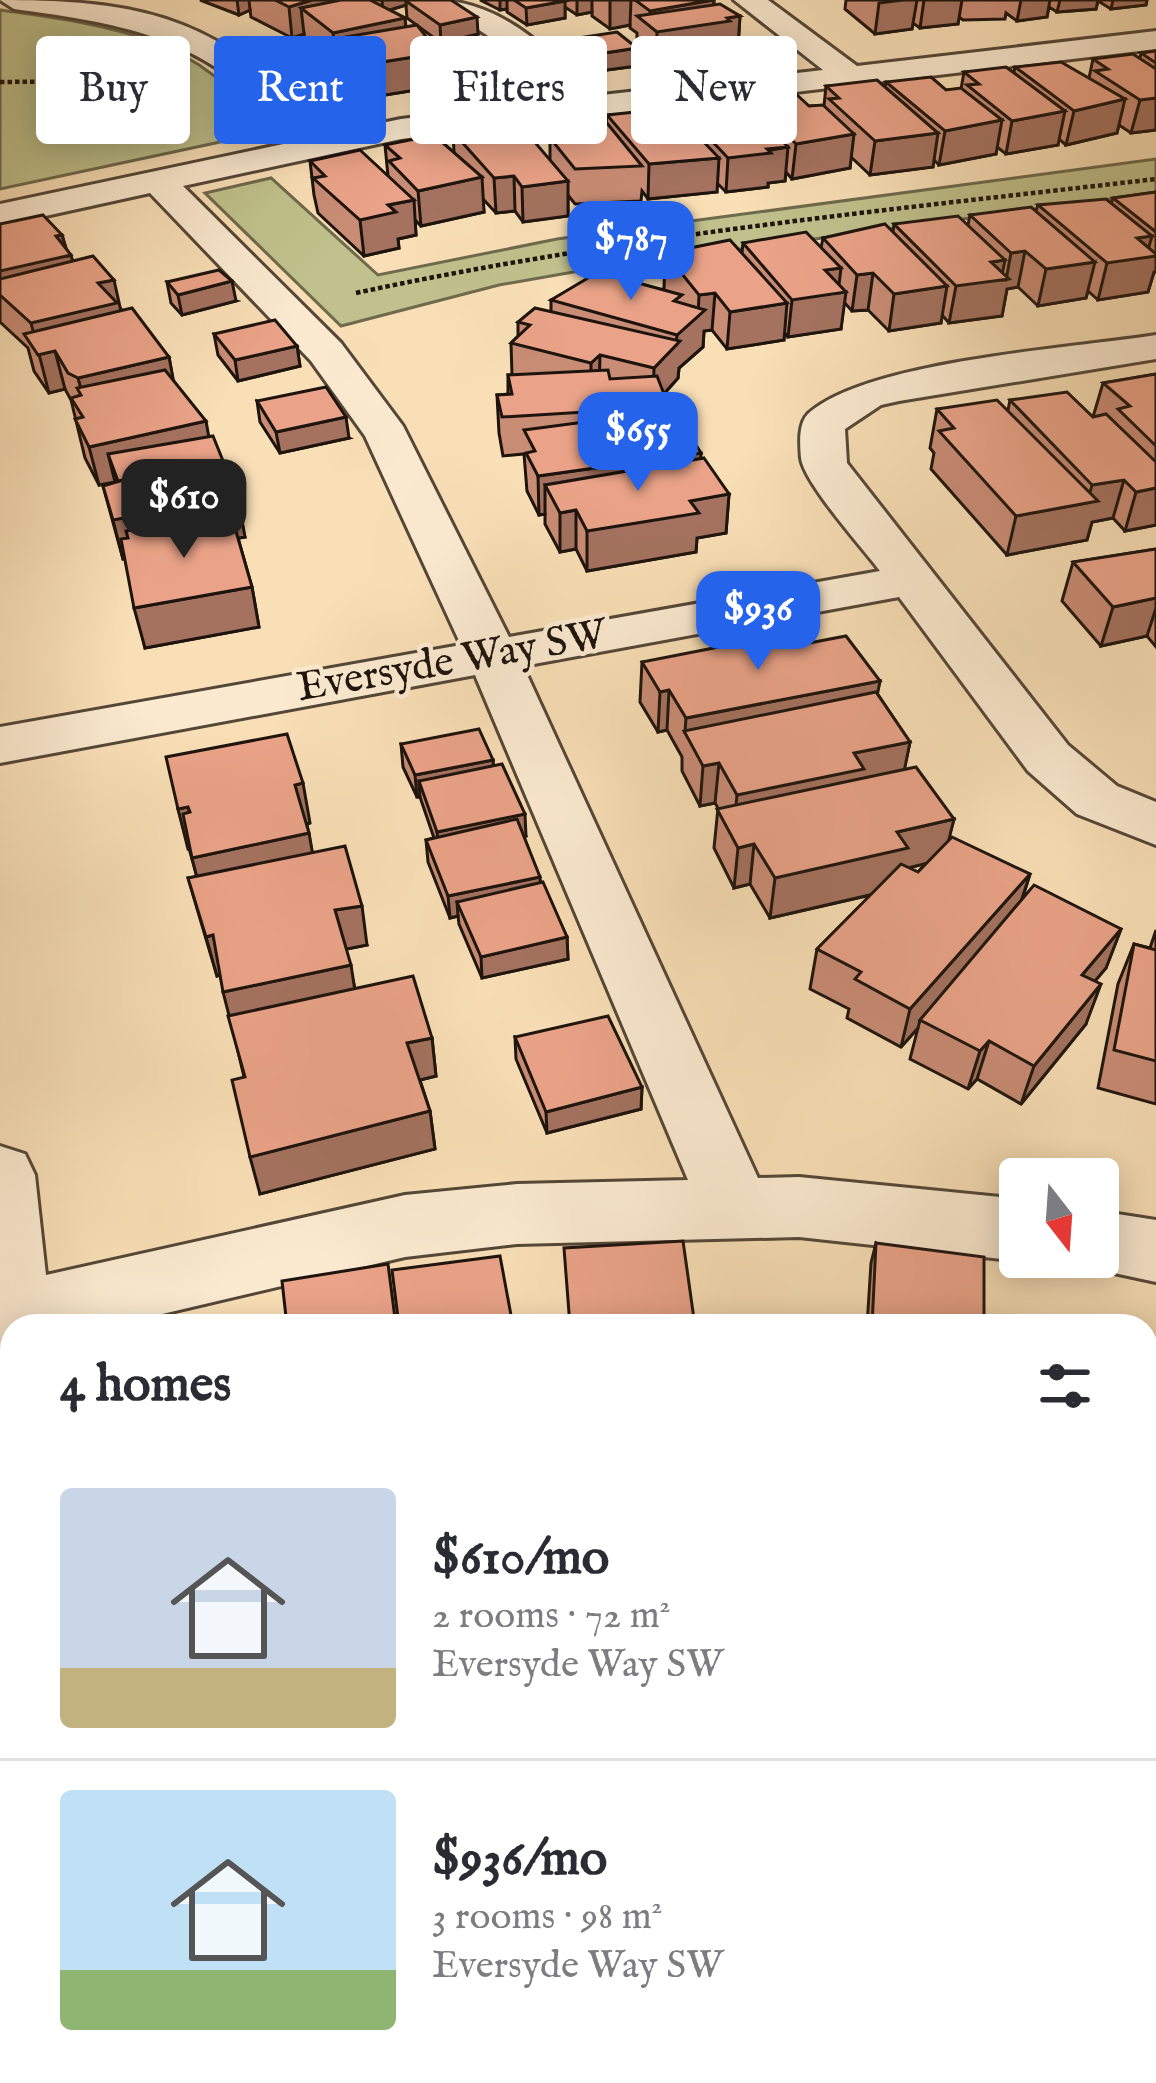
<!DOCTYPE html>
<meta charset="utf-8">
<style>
body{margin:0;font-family:"IM FELL English",serif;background:#f2f2f3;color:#2b2b33;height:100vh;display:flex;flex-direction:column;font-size:45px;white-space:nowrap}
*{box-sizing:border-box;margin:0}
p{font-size:39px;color:#7c7c81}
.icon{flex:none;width:66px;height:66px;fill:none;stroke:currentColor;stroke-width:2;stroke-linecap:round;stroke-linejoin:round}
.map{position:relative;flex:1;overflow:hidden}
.sheet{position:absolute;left:0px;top:1314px;width:1158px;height:771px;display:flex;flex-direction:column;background:#fff;border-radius:36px 36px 0 0;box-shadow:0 6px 30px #0003}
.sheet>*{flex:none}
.guide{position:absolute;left:36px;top:36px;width:1086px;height:108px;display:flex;gap:24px}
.needle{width:78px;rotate:163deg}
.fabs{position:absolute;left:999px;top:1158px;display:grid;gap:24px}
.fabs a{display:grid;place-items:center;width:120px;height:120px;border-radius:12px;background:#fff;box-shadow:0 6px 30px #0003;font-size:60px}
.price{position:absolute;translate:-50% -102px;padding:0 27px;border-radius:24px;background:#2563eb;color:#fff;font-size:39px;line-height:78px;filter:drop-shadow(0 3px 6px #0008)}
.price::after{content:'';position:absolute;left:50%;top:72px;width:36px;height:27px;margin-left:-18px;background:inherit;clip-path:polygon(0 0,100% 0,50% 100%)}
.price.selected{background:#222;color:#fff}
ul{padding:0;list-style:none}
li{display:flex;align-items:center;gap:36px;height:300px;padding:0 60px}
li+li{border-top:3px solid #e1e1e2}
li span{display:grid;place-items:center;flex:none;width:336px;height:240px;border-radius:12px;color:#555}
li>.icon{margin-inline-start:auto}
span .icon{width:144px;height:144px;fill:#fffc;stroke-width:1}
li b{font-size:51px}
h2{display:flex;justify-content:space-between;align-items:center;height:144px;padding:0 60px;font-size:51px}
.tag{padding:0 42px;border-radius:12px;background:#fff;box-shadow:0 6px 30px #0003;font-size:42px;line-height:108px}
.tag.selected{background:#2563eb;color:#fff}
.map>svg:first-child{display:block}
</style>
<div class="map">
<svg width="1156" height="2083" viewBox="0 0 1156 2083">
<rect width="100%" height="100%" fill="#f9dfb6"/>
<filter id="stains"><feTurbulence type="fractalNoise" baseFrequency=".00167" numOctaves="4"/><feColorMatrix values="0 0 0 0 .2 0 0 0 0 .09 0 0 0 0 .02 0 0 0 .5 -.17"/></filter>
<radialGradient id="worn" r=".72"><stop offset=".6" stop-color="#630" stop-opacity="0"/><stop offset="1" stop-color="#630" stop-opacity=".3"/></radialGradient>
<g fill="#c0c18c" stroke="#6e6a4c" stroke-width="3">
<path d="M 0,10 C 92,23 207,35 255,125 L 234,139 L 0,189 Z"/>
<polygon points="1156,159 1156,193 585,270 499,285 341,326 205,193 271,178 378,275 557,239"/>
<polygon points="740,2073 946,2073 986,2083 653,2083"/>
</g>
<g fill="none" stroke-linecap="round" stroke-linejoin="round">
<defs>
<g id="minor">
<path d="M 0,0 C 159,0 219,23 333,133 L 401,119 L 561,100 L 529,63 L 434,0 C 500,0 551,50 593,96 L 823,70 L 734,0 L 768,0 L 857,66 L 1156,31 L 1156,49 L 401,139 L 183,186 L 341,343 L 403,426 L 509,637 L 880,571 C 862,547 804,483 801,458 C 800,445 798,424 808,414 C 865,361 1074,348 1156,335 L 1156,359 L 899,401 L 881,405 L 845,429 L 847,463 L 1068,745 L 1117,786 L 1156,802 L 1156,845 L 1077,814 L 1028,771 L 899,597 L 523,666 L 758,1178 L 799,1177 L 1020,1199 L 1020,1257 L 1030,1257 L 1020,1261 L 799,1237 L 517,1244 L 405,1257 L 111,1326 L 12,1326 L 12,1359 L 0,1355 L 0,1146 L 25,1154 L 35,1175 L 46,1275 L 405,1195 L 517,1184 L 688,1180 L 475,675 L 0,763 L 0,727 L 461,645 L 365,436 L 311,361 L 150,193 L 0,226 L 0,204 L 302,140 C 205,41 148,27 14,9 Z"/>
<polygon points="1098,1211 1156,1220 1156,1282 1072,1264 1069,1257 1098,1257"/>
<polygon points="1146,1956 1156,1959 1156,2059 1146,2056"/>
<polygon points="22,2073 244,2073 240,2083 23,2083"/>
</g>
</defs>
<use href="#minor" stroke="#544737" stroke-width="6"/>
<g stroke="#1d140d" stroke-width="4.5" stroke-dasharray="4.5 3" stroke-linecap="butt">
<polyline points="0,82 107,81 133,90 168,124"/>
<path d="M 356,293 C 620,236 888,210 1156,179"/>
</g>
<use href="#minor" fill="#fbead0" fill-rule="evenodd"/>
</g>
<g fill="#c98c75" stroke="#1d140d" stroke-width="3" fill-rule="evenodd">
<polygon points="200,0 451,0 478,34 441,43 407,18 406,5 390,10 405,18 406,27 439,53 441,86 379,96 342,69 342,64 337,65 305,40 304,34 292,38 251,17 250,10 239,15"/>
<polygon points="480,0 714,0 714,5 740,16 738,47 728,49 728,52 656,64 637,48 637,33 630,28 630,25 610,29 592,16 592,12 577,15 565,7 565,18 527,25 507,12 507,9 500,10"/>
<polygon points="846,0 1147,0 1146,5 1111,9 1098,1 1096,9 1057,12 1049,7 1047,17 1017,21 1006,13 1005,19 963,20 959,17 958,24 920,28 913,23 912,29 875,34 845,9"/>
<polygon points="572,39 637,66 592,72 572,57"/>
<polygon points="468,47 531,74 488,81 469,65"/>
<polygon points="1156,51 1156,130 1131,133 1119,125 1117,133 1066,145 1059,139 1058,145 1006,154 997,147 996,154 939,165 934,160 933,167 870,175 851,157 850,168 792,179 786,172 785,181 768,183 768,187 726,192 717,183 717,192 648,199 642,191 641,201 575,204 568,195 568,216 523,222 515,211 496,213 483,199 484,212 421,226 415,220 416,235 398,239 399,248 364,256 318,213 314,195 310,161 388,176 385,145 454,152 453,132 519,142 550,161 550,138 556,137 555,122 606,123 607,115 664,120 691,129 692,120 696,119 697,102 750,107 751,99 809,106 824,106 826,86 885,87 886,82 946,90 961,89 964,72 1014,72 1015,67 1089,78 1093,59 1140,58 1141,53"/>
<polygon points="1156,192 1156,272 1154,272 1148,292 1098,300 1088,291 1086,298 1038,306 1018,287 1007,289 1002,316 949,323 942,315 941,323 889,331 868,310 852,311 844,302 841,329 788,337 784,332 784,340 727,349 712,330 704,331 703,347 679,368 678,378 664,394 669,407 668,420 729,494 726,533 697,538 696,552 587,571 576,549 560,552 545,524 545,514 539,515 527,491 524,454 503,456 499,433 497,395 508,394 508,375 512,375 511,343 518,336 518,322 551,312 551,300 664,289 665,253 742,253 743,243 821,248 823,238 893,232 894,224 968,225 970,215 1036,211 1038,205 1111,204 1113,198"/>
<polygon points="0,224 62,235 66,248 73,261 169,357 173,380 209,436 245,537 238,538 252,587 259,627 145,648 125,559 123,559 103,486 115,482 99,485 85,458 71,400 65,389 49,393 34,371 28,348 0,322"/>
<polygon points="167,282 236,301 182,315 171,303"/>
<polygon points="214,334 297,346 300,366 238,381 218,355"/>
<polygon points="1156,374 1156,525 1125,531 1113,518 1092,522 1087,540 1007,555 931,469 934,453 930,448 937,409 1008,410 1010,400 1093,417 1103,383"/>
<polygon points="257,401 349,438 280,453 260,422"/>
<polygon points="1156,549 1156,647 1147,636 1101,646 1062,601 1073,562"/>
<path d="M 788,647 L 880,681 L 877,693 L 910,742 L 904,770 L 954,819 L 948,840 L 1030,874 L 1022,900 L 1121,929 L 1106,968 L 1095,981 L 1086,1024 L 1021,1104 L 977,1079 L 968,1089 L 910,1059 L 918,1028 L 901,1047 L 847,1018 L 849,1009 L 810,989 L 817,949 L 871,895 L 770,918 L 750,884 L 734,888 L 714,848 L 718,808 L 715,803 L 700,806 L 682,771 L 682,757 L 667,730 L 658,732 L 640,702 L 642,662 ZM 926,863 L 918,872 L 909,868 Z"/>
<polygon points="401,744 493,760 493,766 526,836 524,837 541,883 567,937 568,959 482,978 459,924 458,916 450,918 428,862 426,840 434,838 420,797 417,797 403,767"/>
<polygon points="178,809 310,823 307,824 312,852 367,945 346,949 355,989 432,1038 436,1076 420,1080 430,1111 435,1149 260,1194 244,1077 220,975 217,976 188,878 197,877"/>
<polygon points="1156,930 1156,1104 1098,1088 1118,984 1134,944 1150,948"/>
<polygon points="515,1037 642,1087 641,1109 547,1133 516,1059"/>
<polygon points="876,1243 984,1326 867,1326 871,1263"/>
<polygon points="1156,1491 1156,1709 1146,1706 1146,1570 1150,1500"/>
</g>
<g fill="#a4725f" stroke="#1d140d" stroke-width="3">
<polygon points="237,0 249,0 250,10 239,15"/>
<polygon points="312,0 346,0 301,8 304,34 292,38 289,7"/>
<polygon points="382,0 417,0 406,1 406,5 383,12"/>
<polygon points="500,0 507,0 507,9 500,10"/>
<polygon points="577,0 592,0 592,12 577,15"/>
<polygon points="610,0 631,0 630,25 610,29"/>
<polygon points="714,0 712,23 727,18 740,16 738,47 728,49 728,52 656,64 657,32 650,26 650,11"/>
<polygon points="903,0 917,0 912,29 875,34 879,3"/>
<polygon points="924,0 962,0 958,24 920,28"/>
<polygon points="1021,0 1050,0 1047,17 1017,21"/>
<polygon points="1060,0 1098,0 1096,9 1057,12"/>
<polygon points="1113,0 1147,0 1146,5 1111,9"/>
<polygon points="565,1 565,18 527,25 526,8"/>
<polygon points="477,17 478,34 441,43 440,25"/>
<polygon points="405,18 407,49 339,38 342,64 337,65 333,33"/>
<polygon points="637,48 637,66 592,72 592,55"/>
<polygon points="439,53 441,86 379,96 376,63"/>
<polygon points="531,56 531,74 488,81 487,63"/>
<polygon points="1156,98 1156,130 1131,133 1140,100"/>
<polygon points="1125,99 1117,133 1066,145 1074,111"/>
<polygon points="1065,111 1058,145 1006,154 1012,121"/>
<polygon points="1002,120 996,154 939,165 945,131"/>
<polygon points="938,133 933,167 870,175 875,141"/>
<polygon points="854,134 850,168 792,179 796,144"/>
<polygon points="788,147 785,181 768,183 768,187 726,192 728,158"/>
<polygon points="719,158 717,192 648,199 649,164"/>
<polygon points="514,176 515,211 496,213 494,178"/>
<polygon points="482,177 484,212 421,226 418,191"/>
<polygon points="568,181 568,216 523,222 522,187"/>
<polygon points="414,200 416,235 398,239 399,248 364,256 360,220 388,205"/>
<polygon points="62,235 68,256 71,255 80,291 0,295 0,271 56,236"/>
<polygon points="1152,236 1146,257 1156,256 1156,272 1154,272 1148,292 1098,300 1107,263 1137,238"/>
<polygon points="1025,251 1018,287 1007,289 1002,316 949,323 956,286 991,262 1005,260 1001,280 1006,280 1011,253"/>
<polygon points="1095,262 1086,298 1038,306 1046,269"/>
<polygon points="841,268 838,293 846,292 841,329 788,337 792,300 825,270"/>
<polygon points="873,273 868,310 852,311 857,275"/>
<polygon points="114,280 122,316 55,351 65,389 49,393 31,323 98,283"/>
<polygon points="232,281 236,301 182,315 178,295"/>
<polygon points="947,286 941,323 889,331 894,294"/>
<polygon points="715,293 712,330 704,331 703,347 679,368 678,378 653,406 654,368 676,345 677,335 698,316 699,295"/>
<polygon points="787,303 784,340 727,349 730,312"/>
<polygon points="297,346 300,366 238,381 235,360"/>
<polygon points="600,355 599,393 591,401 591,363"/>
<polygon points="169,357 176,394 88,415 78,378"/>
<polygon points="346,417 349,438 280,453 276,432"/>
<polygon points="206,421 213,460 238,498 245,537 123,559 113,520 118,481 108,454 115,482 99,485 89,447"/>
<polygon points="701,453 699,492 545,485 545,514 539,515 538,476"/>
<polygon points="1124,480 1113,518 1092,522 1087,540 1007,555 1016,516 1087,503 1092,485"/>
<polygon points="1156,488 1156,525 1125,531 1136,492"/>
<polygon points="729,494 726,533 697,538 696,552 587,571 587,531 690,501"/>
<polygon points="576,510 576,549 560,552 560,513"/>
<polygon points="252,587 259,627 145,648 134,608"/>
<polygon points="1156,598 1156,608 1147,636 1101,646 1113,607"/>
<polygon points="880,681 872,721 685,732 686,718"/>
<polygon points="669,690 667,730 658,732 660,692"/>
<polygon points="910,742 902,782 733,835 737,795 854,753"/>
<polygon points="493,760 494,782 419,781 420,797 417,797 415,775"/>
<polygon points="719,763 715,803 700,806 703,766"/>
<polygon points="303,783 310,823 303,825 295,785"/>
<polygon points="188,807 199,847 188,849 178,809"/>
<polygon points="525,814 526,836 439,854 437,832"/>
<polygon points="954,819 944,859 904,869 900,888 770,918 775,878 897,832"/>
<polygon points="309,833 316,873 202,897 192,858"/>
<polygon points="754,844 750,884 734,888 738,848"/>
<polygon points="1030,874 1017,914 920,1020 918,1028 901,1047 910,1009"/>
<polygon points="540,877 541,899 457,902 458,916 450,918 448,896"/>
<polygon points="362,906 367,945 342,950 335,910"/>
<polygon points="1121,929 1106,968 1067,1014 1082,975"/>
<polygon points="213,935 224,974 217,976 206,937"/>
<polygon points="567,937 568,959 482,978 481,957"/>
<polygon points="351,965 357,1004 233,1031 223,992"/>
<polygon points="1101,984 1086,1024 1021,1104 1034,1066"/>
<polygon points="432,1038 436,1076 412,1082 407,1043"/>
<polygon points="989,1041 977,1079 968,1089 980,1051"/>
<polygon points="642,1087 641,1109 547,1133 546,1112"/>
<polygon points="430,1111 435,1149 260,1194 250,1157"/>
</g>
<g fill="#eaa388" stroke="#1d140d" stroke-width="3">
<polygon points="275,0 312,0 289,7"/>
<polygon points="341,0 370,0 405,18 333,33 301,8"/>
<polygon points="409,0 451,0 477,17 440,25 406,1"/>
<polygon points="514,0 563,0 565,1 526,8"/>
<polygon points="635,0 712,0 650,11"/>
<polygon points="720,4 740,16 727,18 730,21 657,32 637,16"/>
<polygon points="417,25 439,53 376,63 339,38"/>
<polygon points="617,32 637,48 592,55 572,39"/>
<polygon points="511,40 531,56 487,63 468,47"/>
<polygon points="1156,51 1156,63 1141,53"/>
<polygon points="1133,54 1156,69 1156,98 1140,100 1095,71 1108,69 1093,59"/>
<polygon points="1061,62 1125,99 1074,111 1015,67"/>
<polygon points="1006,67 1065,111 1012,121 967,85 979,84 964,72"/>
<polygon points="931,77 946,90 961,88 1002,120 945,131 886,82"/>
<polygon points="877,80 938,133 875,141 829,99 839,98 826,86"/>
<polygon points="796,94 809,106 823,105 854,134 796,144 751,99"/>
<polygon points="741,98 788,147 767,149 771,153 728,158 692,120 708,116 697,102"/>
<polygon points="654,110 664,120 681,118 719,158 649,164 607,115"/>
<polygon points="602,117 642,166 575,169 550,138 565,136 555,122"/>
<polygon points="503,125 519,142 533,140 568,181 522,187 514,176 494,178 453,132"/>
<polygon points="434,135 482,177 418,191 389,161 400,158 385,145"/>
<polygon points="360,150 414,200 388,205 396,212 360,220 313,178 325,176 310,161"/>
<polygon points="1156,192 1156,232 1113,198"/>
<polygon points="1106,199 1152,236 1137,238 1156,254 1156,256 1107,263 1038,205"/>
<polygon points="1031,207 1095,262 1046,269 1025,251 1011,253 970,215"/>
<polygon points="43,215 62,235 56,236 71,255 0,271 0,224"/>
<polygon points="958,216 1005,260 991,262 1009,279 956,286 894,224"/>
<polygon points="885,224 947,286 894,294 873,273 857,275 823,238"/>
<polygon points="806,232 841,268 825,270 846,292 792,300 743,243"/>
<polygon points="730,240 787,303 730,312 715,293 699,295 665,253"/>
<polygon points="93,256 114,280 98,283 117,303 31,323 0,295 0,279"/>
<polygon points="219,270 232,281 178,295 167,282"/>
<polygon points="598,272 682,295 674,301 705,310 677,335 551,300"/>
<polygon points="132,308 169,357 78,378 68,373 55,351 38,355 24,334"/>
<polygon points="535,308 680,341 654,368 600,355 591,363 511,343 530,325 518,322"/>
<polygon points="275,320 297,346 235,360 214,334"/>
<polygon points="165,370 206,421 89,447 75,419 83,417 71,398 81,395 77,388"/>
<polygon points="608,370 610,379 657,376 669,407 502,417 497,395 512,394 508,375"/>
<polygon points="1156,374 1156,446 1118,409 1130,406 1103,383"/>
<polygon points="326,387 346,417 276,432 257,401"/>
<polygon points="1067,392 1093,417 1106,414 1156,462 1156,488 1136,492 1124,480 1092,485 1010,400"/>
<polygon points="997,400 1098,501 1016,516 939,431 954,428 937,409"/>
<polygon points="630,416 636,425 680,419 701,453 538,476 526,453 535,451 524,430"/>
<polygon points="213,436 238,498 113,520 103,486 123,480 118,481 108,454"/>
<polygon points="704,458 729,494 690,501 699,513 587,531 576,510 560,513 545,485"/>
<polygon points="231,514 252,587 134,608 121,539 128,538 126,531"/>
<polygon points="1156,549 1156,598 1113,607 1073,562"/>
<polygon points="780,635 788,647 846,636 880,681 686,718 669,690 660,692 642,662"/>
<polygon points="876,692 910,742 854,753 864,769 737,795 719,763 703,766 684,731"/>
<polygon points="479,729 493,760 415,775 401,744"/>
<polygon points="287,734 303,783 295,785 309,833 192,858 183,814 190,812 188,807 178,809 166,757"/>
<polygon points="502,764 525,814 437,832 419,781"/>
<polygon points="916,767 954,819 897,832 908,848 775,878 754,844 738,848 717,809"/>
<polygon points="517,819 540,877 448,896 426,840"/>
<polygon points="952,837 1030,874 910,1009 855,979 861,972 817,949 901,864 918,872"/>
<polygon points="345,846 362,906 335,910 351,965 223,992 213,935 206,937 188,878"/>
<polygon points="543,882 567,937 481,957 457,902"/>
<polygon points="1034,885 1121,929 1082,975 1101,984 1034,1066 989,1041 980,1051 920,1020"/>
<polygon points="1134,944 1156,950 1156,1061 1114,1050"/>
<polygon points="413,976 432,1038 407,1043 430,1111 250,1157 232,1080 245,1077 228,1016"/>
<polygon points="608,1016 642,1087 546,1112 515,1037"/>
<polygon points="683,1241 695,1326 570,1326 564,1248"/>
<polygon points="876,1243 984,1257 984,1326 872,1326"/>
<polygon points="500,1256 513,1326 399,1326 392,1270"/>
<polygon points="388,1264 396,1326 287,1326 282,1281"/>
</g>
<g text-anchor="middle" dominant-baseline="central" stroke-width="9" stroke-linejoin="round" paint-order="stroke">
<g font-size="42" fill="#1d140d" stroke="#fbead0">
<text transform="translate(452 662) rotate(-10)">Eversyde Way SW</text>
</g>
</g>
<rect width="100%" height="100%" filter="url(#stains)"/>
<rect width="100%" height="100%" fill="url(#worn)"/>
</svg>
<div class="fabs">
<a><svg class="needle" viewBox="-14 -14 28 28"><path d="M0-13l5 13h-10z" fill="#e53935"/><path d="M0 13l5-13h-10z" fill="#7c7c81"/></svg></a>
</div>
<b class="price" style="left:631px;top:303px">$787</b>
<b class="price" style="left:638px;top:494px">$655</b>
<b class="price selected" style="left:184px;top:561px">$610</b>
<b class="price" style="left:758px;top:673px">$936</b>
<div class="guide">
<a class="tag">Buy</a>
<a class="tag selected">Rent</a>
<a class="tag">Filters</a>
<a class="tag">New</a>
</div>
<section class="sheet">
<h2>4 homes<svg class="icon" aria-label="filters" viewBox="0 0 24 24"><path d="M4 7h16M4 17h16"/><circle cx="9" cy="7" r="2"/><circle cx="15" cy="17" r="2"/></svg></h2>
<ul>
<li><span style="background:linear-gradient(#c9d6e8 75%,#c2b280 0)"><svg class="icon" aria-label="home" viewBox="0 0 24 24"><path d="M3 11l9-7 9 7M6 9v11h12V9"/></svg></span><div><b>$610/mo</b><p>2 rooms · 72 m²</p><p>Eversyde Way SW</p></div></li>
<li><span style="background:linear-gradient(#bfe0f5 75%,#8fb573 0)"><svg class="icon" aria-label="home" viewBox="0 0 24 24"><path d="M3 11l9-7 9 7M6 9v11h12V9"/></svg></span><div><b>$936/mo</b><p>3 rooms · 98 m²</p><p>Eversyde Way SW</p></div></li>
</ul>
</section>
</div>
